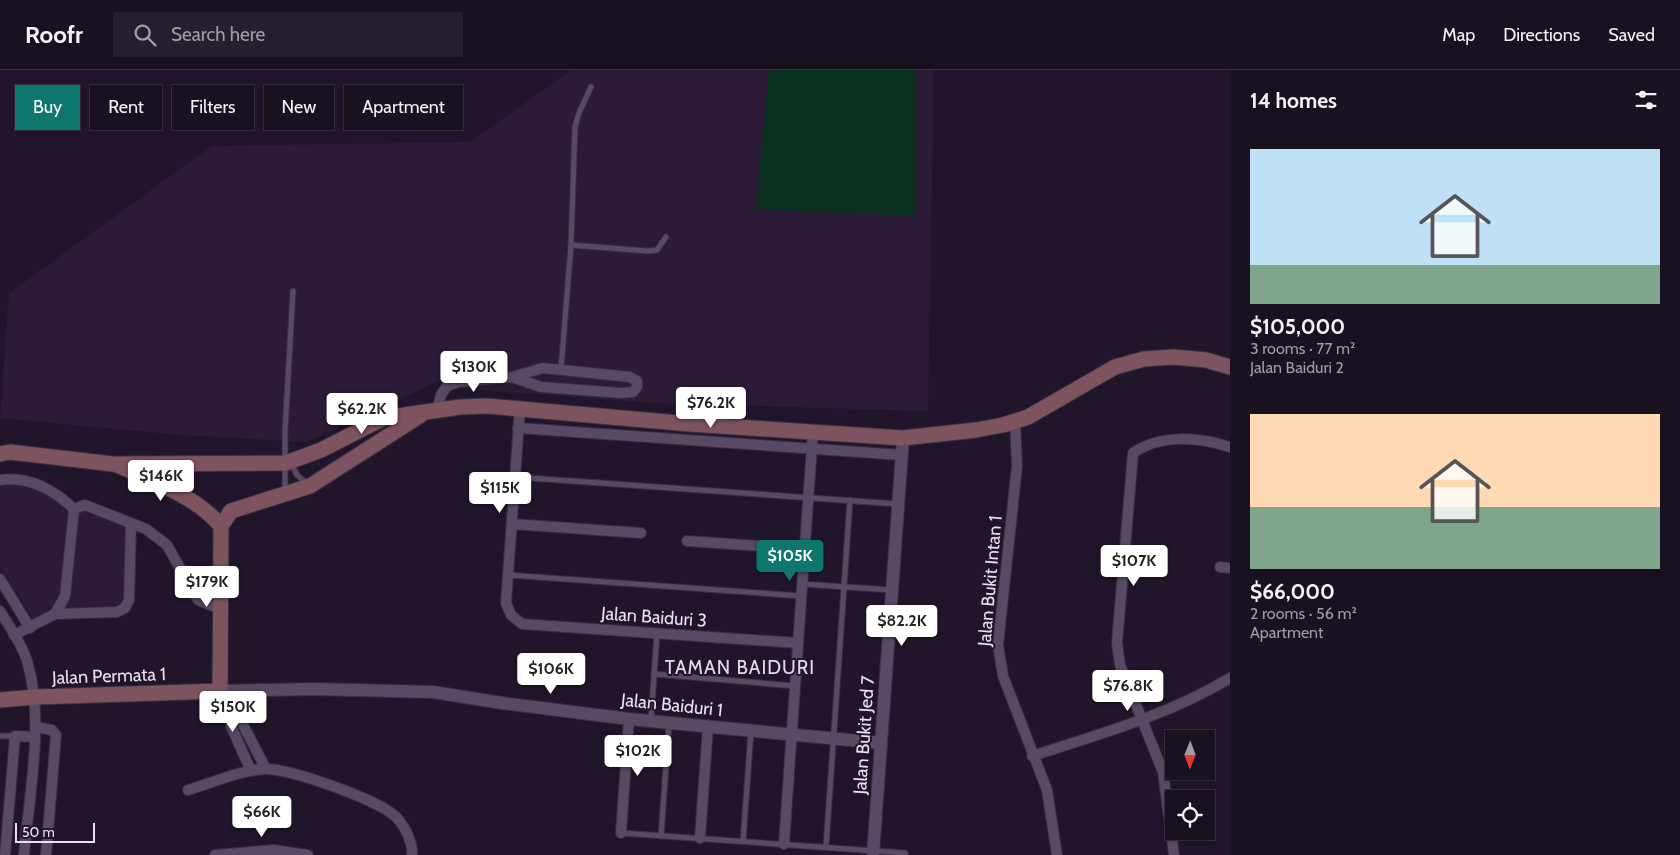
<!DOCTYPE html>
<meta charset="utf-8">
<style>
body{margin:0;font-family:Cabin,sans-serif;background:#261e2d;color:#f1f3f6;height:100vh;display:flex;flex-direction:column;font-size:19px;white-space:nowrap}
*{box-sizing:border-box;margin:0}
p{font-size:16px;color:#9f9da5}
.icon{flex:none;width:28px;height:28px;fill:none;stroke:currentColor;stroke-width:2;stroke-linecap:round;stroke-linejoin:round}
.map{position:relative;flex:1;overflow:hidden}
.sheet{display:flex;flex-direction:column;background:#191020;width:450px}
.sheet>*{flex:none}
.top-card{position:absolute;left:15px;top:15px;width:475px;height:45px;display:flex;gap:10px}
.needle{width:32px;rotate:181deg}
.fabs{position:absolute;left:1165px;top:660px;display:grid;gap:10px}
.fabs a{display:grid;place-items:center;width:50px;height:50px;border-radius:0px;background:#191020;box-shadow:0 1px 4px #0004,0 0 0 1px #37303e;font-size:25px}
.scale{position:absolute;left:15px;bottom:12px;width:80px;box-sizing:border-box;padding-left:5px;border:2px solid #e9e1f0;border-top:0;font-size:14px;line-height:18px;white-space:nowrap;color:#e9e1f0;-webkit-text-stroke:4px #21152b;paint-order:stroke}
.price{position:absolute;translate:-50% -42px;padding:0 11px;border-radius:5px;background:#fff;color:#222;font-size:16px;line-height:32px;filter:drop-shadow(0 1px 2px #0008)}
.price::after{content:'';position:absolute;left:50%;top:30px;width:15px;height:11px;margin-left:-8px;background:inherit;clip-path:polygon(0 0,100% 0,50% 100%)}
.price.current{background:#0f766e;color:#fff}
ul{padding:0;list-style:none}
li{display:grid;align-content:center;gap:10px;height:265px;padding:0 20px}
li span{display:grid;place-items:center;height:155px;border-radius:0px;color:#555}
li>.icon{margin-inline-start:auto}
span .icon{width:90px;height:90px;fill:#fffc;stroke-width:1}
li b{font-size:21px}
h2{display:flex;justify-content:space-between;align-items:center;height:60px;padding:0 20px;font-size:21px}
.chip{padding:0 18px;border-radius:0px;background:#191020;box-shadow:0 1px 4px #0004,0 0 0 1px #37303e;font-size:18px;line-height:45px}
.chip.current{background:#0f766e;color:#fff}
header{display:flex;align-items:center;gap:30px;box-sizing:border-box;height:70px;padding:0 25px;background:#191020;border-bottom:1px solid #37303e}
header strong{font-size:24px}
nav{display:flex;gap:28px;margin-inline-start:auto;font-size:18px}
.search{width:350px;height:45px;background:#261e2d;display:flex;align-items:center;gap:12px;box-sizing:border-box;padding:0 18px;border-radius:0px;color:#9f9da5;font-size:19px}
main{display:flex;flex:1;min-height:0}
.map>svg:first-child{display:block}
</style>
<header>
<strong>Roofr</strong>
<div class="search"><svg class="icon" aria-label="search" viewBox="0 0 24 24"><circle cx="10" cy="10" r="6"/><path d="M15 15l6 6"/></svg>Search here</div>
<nav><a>Map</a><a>Directions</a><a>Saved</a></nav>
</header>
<main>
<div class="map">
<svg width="1230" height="785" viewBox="0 0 1230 785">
<rect width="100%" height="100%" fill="#21152b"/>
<g fill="#2b1b37">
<polygon points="571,0 934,0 928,341 653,333 455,318 456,303 307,372 180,365 0,348 9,223 212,76 470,72"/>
<polygon points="10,414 34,419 56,431 67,440 62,521 51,539 34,550 0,497 0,417"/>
<polygon points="85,438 128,456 122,535 109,539 62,540 76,442"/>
</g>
<polygon fill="#0b3120" points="769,0 915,0 916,146 756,139"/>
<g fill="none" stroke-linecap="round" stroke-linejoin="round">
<defs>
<g id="service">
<polyline points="571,175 648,181 657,180 666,167"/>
<polyline points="561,299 571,175 575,57 579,43 591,17"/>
<polyline points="291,393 297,405 307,414"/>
<polyline points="515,407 898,434"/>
<polyline points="285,423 285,361 293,221"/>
<polyline points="508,505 801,526"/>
<polyline points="802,514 892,520"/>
<polyline points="654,604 795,616"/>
<polyline points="651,650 657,563"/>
<polyline points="0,666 15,666"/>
<polyline points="621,763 905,783"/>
<polyline points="661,766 669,654"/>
<polyline points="743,771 751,662"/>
<polyline points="826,777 850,430"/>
</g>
<g id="minor">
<polyline points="520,338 506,533 511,545 522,554 798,573"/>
<polyline points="437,341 441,325 447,316 458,312 512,307 543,298 630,307 637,311 637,317 633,322 621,323 541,317 512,307"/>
<polyline points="1015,351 1017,396 998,575 1003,606 1047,720 1057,785"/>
<polyline points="518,358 902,385"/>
<path d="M 0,410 C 29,406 54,420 74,439"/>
<polyline points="512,454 641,463"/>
<polyline points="687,471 805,479"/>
<polyline points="1220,497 1230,498"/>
<polyline points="0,509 30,558"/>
<path d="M 0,541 C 9,556 22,574 27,591 C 45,650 29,724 24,785"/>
<polyline points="55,544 65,526 74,439 85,435 146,459 167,475 198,530 222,540"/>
<polyline points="14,565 55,544 117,542 125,538 129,530 131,453"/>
<polyline points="220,621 231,643 231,656 251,701"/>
<polyline points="231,643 239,647 266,699"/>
<polyline points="36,657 52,660 56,665 46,785"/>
<path d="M 1032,686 C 1100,664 1169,645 1230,608"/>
<path d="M 188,720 C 212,713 240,700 265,699 C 289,698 379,730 396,747 C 405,756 413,773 412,785"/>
<polyline points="621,763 629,649"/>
<polyline points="700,768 708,656"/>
<polyline points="784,774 813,361"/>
<polyline points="5,785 15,666 35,667"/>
<polyline points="215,785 273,780 308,785"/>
<path d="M 1174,785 L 1163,702 L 1120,595 L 1117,573 L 1133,383 C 1161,364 1198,367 1230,377"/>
</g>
<g id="tertiary">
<polyline points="220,621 314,619 433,622 502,633 629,649 881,673"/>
<polyline points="873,785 903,368"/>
</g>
<g id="secondary">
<polyline points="0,384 10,382 113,394 286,393 321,380 384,348 460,337 487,336 690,354 903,368 976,360 1003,355 1028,347 1115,297 1144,289 1174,287 1206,290 1230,297"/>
<path d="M 117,395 C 152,411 196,426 221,456"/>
<polyline points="0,630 35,627 220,621 221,456 231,441 310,416 421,345"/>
</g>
</defs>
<use href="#service" stroke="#372f3f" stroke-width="7"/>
<use href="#minor" stroke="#372f3f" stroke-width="12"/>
<use href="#tertiary" stroke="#372f3f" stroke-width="14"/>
<use href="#secondary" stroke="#372f3f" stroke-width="17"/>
<use href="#service" stroke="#584a64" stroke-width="5"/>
<use href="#minor" stroke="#584a64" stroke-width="10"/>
<use href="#tertiary" stroke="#584a64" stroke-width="12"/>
<use href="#secondary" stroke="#7e5360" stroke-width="15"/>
</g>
<g text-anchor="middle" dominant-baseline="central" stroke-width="4" stroke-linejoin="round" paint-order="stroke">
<g font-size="18" fill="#e9e1f0" stroke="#21152b">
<text transform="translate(990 511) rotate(-85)">Jalan Bukit Intan 1</text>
<text transform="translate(654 547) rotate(4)">Jalan Baiduri 3</text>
<text transform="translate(109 606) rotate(-2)">Jalan Permata 1</text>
<text transform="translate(672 635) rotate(6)">Jalan Baiduri 1</text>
<text transform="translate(864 665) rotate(-86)">Jalan Bukit Jed 7</text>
</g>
<g font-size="19" letter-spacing="1" fill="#e8d8f7" stroke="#21152b">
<text x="740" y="597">TAMAN BAIDURI</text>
</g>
</g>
</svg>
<div class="fabs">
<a><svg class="needle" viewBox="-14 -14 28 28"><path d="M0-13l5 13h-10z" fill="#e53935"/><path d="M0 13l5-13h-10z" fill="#9f9da5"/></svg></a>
<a><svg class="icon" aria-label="locate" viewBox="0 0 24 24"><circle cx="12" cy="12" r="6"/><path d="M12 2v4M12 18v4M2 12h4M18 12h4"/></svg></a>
</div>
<div class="scale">50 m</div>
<b class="price" style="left:474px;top:323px">$130K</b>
<b class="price" style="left:711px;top:359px">$76.2K</b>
<b class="price" style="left:362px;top:365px">$62.2K</b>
<b class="price" style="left:161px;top:432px">$146K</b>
<b class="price" style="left:500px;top:444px">$115K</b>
<b class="price current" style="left:790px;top:512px">$105K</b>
<b class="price" style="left:1134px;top:517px">$107K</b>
<b class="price" style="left:207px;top:538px">$179K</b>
<b class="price" style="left:902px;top:577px">$82.2K</b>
<b class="price" style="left:551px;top:625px">$106K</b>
<b class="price" style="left:1128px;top:642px">$76.8K</b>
<b class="price" style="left:233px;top:663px">$150K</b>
<b class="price" style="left:638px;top:707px">$102K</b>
<b class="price" style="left:262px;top:768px">$66K</b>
<div class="top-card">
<a class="chip current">Buy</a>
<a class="chip">Rent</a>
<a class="chip">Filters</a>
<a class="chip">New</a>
<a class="chip">Apartment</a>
</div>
</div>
<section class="sheet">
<h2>14 homes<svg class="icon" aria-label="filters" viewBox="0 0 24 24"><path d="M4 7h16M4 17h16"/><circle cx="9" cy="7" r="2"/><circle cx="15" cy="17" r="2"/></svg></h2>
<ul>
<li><span style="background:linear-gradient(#bfe0f5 75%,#7fa58c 0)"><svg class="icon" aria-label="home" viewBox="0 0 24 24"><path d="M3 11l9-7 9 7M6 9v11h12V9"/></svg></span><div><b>$105,000</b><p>3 rooms · 77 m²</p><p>Jalan Baiduri 2</p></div></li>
<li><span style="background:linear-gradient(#ffd9b3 60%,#7fa58c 0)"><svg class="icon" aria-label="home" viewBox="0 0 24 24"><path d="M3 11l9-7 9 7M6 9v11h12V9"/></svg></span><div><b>$66,000</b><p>2 rooms · 56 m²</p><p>Apartment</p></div></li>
</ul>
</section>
</main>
